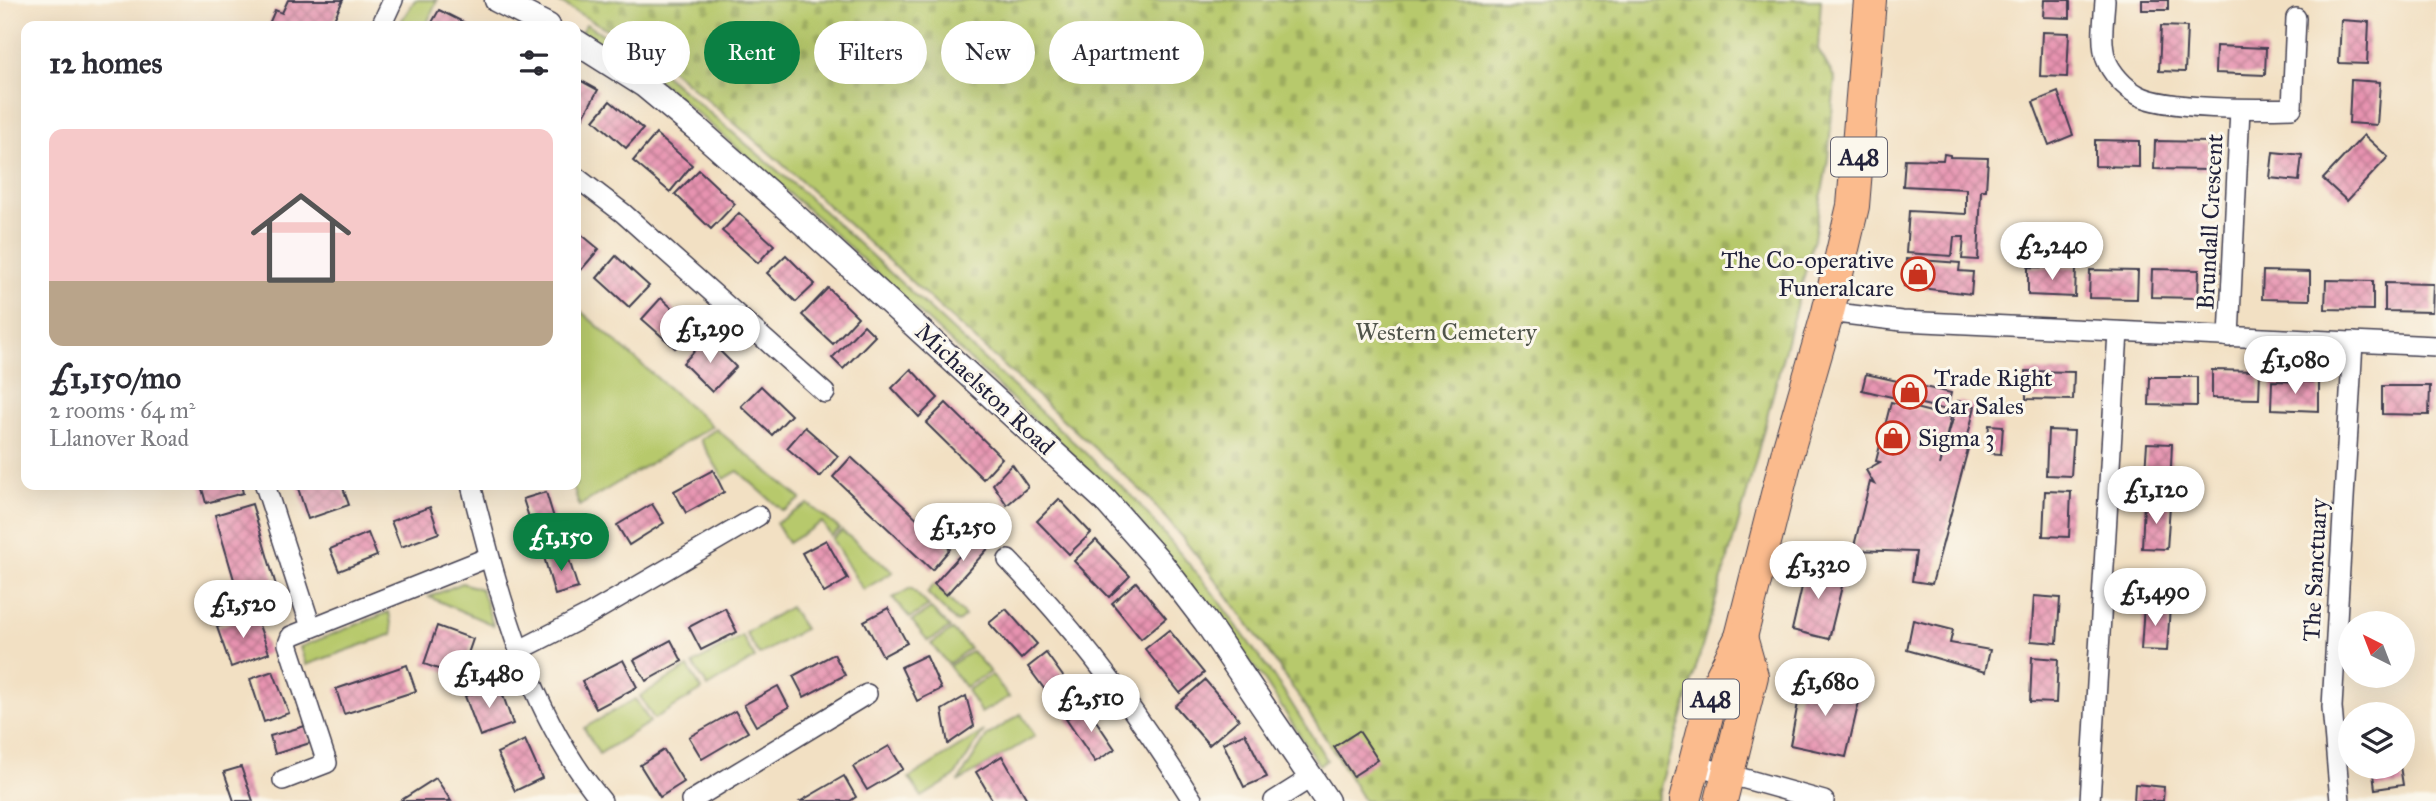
<!DOCTYPE html>
<meta charset="utf-8">
<style>
body{margin:0;font-family:"IM FELL Great Primer",serif;background:#f7f7f7;color:#2b2b33;height:100vh;display:flex;flex-direction:column;font-size:26px;white-space:nowrap}
*{box-sizing:border-box;margin:0}
p{font-size:23px;color:#7c7c81}
.icon{flex:none;width:38px;height:38px;fill:none;stroke:currentColor;stroke-width:2;stroke-linecap:round;stroke-linejoin:round}
.map{position:relative;flex:1;overflow:hidden}
.panel{position:absolute;left:21px;top:21px;width:560px;height:469px;display:flex;flex-direction:column;background:#fff;border-radius:14px;box-shadow:0 7px 28px #0002}
.panel>*{flex:none}
.top-card{position:absolute;left:602px;top:21px;width:665px;height:63px;display:flex;gap:14px}
.needle{width:46px;rotate:318deg}
.buttons{position:absolute;left:2338px;top:611px;display:grid;gap:14px}
.buttons a{display:grid;place-items:center;width:77px;height:77px;border-radius:50%;background:#fff;box-shadow:0 7px 28px #0002;font-size:35px}
.price{position:absolute;translate:-50% -60px;padding:0 16px;border-radius:24px;background:#fff;color:#222;font-size:23px;line-height:46px;filter:drop-shadow(0 2px 4px #0008)}
.price::after{content:'';position:absolute;left:50%;top:42px;width:21px;height:16px;margin-left:-10px;background:inherit;clip-path:polygon(0 0,100% 0,50% 100%)}
.price.current{background:#0b8043;color:#fff}
ul{padding:0;list-style:none}
li{display:grid;align-content:center;gap:14px;height:371px;padding:0 28px}
li+li{border-top:2px solid #e1e1e2}
li span{display:grid;place-items:center;height:217px;border-radius:14px;color:#555}
li>.icon{margin-inline-start:auto}
span .icon{width:126px;height:126px;fill:#fffc;stroke-width:1}
li b{font-size:30px}
h2{display:flex;justify-content:space-between;align-items:center;height:84px;padding:0 28px;font-size:30px}
.pill{padding:0 24px;border-radius:32px;background:#fff;box-shadow:0 7px 28px #0002;font-size:24px;line-height:63px}
.pill.current{background:#0b8043;color:#fff}
.map>svg:first-child{display:block}
</style>
<div class="map">
<svg width="2436" height="801" viewBox="0 0 2436 801">
<defs>
<pattern id="cemetery-stones" width="16" height="16" patternUnits="userSpaceOnUse" patternTransform="scale(1.75)"><rect width="16" height="16" fill="#b7c96c"/><path d="M2 7V4a2 2 0 0 1 4 0v3zM10 15v-3a2 2 0 0 1 4 0v3z" fill="#9dac5e"/></pattern>
<pattern id="building-cross-hatch" width="8" height="8" patternUnits="userSpaceOnUse" patternTransform="scale(1.75)"><rect width="8" height="8" fill="#e793b0"/><path d="M0 0l8 8M0 8l8-8" fill="none" stroke="#bb7890"/></pattern>
</defs>
<rect width="100%" height="100%" fill="#fbf7ec"/>
<filter id="ink" filterUnits="userSpaceOnUse"><feTurbulence type="fractalNoise" baseFrequency=".0143" numOctaves="2"/><feDisplacementMap in="SourceGraphic" scale="14" xChannelSelector="R" yChannelSelector="G"/><feConvolveMatrix kernelMatrix="1 2 1 2 8 2 1 2 1" color-interpolation-filters="sRGB"/></filter>
<filter id="wash" filterUnits="userSpaceOnUse"><feTurbulence type="fractalNoise" baseFrequency=".00686" numOctaves="4" result="noise"/><feDisplacementMap in="SourceGraphic" scale="28" xChannelSelector="R" yChannelSelector="G"/><feGaussianBlur stdDeviation="1.57" result="paint"/><feColorMatrix in="noise" values="0 0 0 0 0 0 0 0 0 0 0 0 0 0 0 0 0 1.4 0 .05"/><feComposite in="paint" operator="in"/></filter>
<g filter="url(#wash)">
<rect width="100%" height="100%" fill="#f2e0c3"/>
<g fill="#b7c96c" stroke="#6c7654" stroke-width="2">
<polygon points="415,0 437,0 426,26 398,26"/>
<polygon points="586,24 651,63 806,195 1135,499 1213,593 1283,690 1327,760 1319,765 1263,678 1130,509 821,221 677,96 654,77 581,32"/>
<polygon points="576,307 712,426 579,506 573,485 576,485"/>
<polygon points="716,429 801,499 783,511 738,471 724,479 700,440"/>
<polygon points="808,504 840,529 831,536 822,522 788,543 776,523"/>
<polygon points="842,531 893,572 863,590 832,539"/>
<polygon points="462,583 481,589 493,625 429,597"/>
<polygon points="934,584 965,616 957,623 927,593"/>
<polygon points="911,588 929,606 910,618 893,598"/>
<polygon points="790,607 804,629 759,655 746,633"/>
<polygon points="931,609 950,628 928,641 912,621"/>
<polygon points="389,612 393,634 306,665 300,647"/>
<polygon points="952,630 970,648 948,664 931,644"/>
<polygon points="742,636 755,658 708,687 693,664"/>
<polygon points="972,651 990,672 965,687 949,666"/>
<polygon points="688,667 702,690 654,719 640,696"/>
<polygon points="992,675 1009,697 981,713 967,690"/>
<polygon points="635,699 650,722 599,754 584,728"/>
<polygon points="1021,714 1035,736 958,782 987,736"/>
<polygon points="984,731 954,777 922,797 909,778"/>
</g>
<path fill="url(#cemetery-stones)" stroke="#6c7654" stroke-width="2" d="M 555,0 L 1821,0 L 1818,49 L 1835,79 L 1828,159 L 1814,238 L 1746,497 L 1657,801 L 1364,801 C 1300,693 1229,590 1146,495 L 780,162 L 657,57 Z"/>
<g id="blocks">
<g fill="url(#building-cross-hatch)">
<polygon points="288,0 343,0 331,26 268,26 275,10 282,13"/>
<polygon points="2044,0 2070,0 2070,18 2043,17"/>
<rect x="2142" y="0" width="26" height="10"/>
<polygon points="439,10 471,26 430,26"/>
<polygon points="2341,20 2369,22 2367,64 2339,63"/>
<polygon points="2161,26 2187,27 2185,72 2159,71"/>
<polygon points="2042,32 2069,33 2067,77 2040,76"/>
<polygon points="2216,46 2266,48 2265,75 2215,73"/>
<polygon points="576,78 598,90 581,121 576,117"/>
<polygon points="2351,80 2380,82 2377,125 2349,123"/>
<polygon points="2058,92 2073,135 2049,145 2033,102"/>
<polygon points="610,101 643,129 626,148 594,120"/>
<polygon points="656,134 692,165 670,192 633,161"/>
<polygon points="2364,135 2388,157 2347,201 2323,179"/>
<polygon points="2095,140 2139,141 2139,167 2095,166"/>
<polygon points="2155,141 2208,142 2208,170 2154,169"/>
<polygon points="2273,152 2302,155 2299,181 2270,178"/>
<polygon points="1944,154 1950,155 1950,157 1988,158 1986,190 1981,190 1978,260 1962,259 1964,237 1954,237 1952,256 1906,253 1909,211 1966,214 1966,189 1903,186 1905,159 1943,160"/>
<polygon points="699,170 735,204 711,229 675,194"/>
<polygon points="739,213 774,245 758,263 722,231"/>
<polygon points="576,230 599,249 581,270 576,266"/>
<polygon points="786,255 815,284 796,302 767,273"/>
<polygon points="616,256 649,286 629,307 597,278"/>
<polygon points="1906,259 1960,263 1959,271 1973,272 1971,294 1904,286"/>
<polygon points="2028,267 2076,268 2075,297 2028,295"/>
<polygon points="2152,269 2199,270 2198,298 2151,297"/>
<polygon points="2090,270 2138,271 2137,299 2089,298"/>
<polygon points="2263,271 2310,272 2310,300 2262,299"/>
<polygon points="2326,280 2373,281 2373,310 2325,309"/>
<polygon points="2385,283 2433,284 2432,312 2385,311"/>
<polygon points="828,288 858,317 833,344 802,315"/>
<polygon points="661,298 694,328 675,348 642,319"/>
<polygon points="864,325 875,336 843,369 832,358"/>
<polygon points="707,338 736,367 712,392 683,363"/>
<polygon points="911,369 938,398 919,417 892,388"/>
<polygon points="2212,370 2260,371 2259,399 2212,398"/>
<polygon points="2026,371 2074,372 2073,400 2026,399"/>
<polygon points="1866,374 1951,393 1947,410 1862,390"/>
<polygon points="2150,377 2197,377 2197,406 2149,405"/>
<polygon points="2272,381 2319,382 2319,411 2271,409"/>
<polygon points="761,386 791,415 772,435 741,406"/>
<polygon points="2382,386 2430,386 2429,415 2382,414"/>
<polygon points="1958,401 1975,406 1965,448 1968,449 1932,584 1912,581 1916,552 1853,550 1870,482 1874,484 1866,470 1880,462 1876,461 1891,402 1951,417 1940,465"/>
<polygon points="946,403 1002,458 983,479 926,423"/>
<polygon points="1989,425 2003,426 2001,454 1987,453"/>
<polygon points="805,427 838,456 820,477 787,448"/>
<polygon points="2048,430 2074,431 2071,476 2046,475"/>
<polygon points="2147,443 2172,444 2170,489 2144,487"/>
<polygon points="851,457 950,549 932,570 833,477"/>
<polygon points="1012,464 1028,487 1007,505 993,484"/>
<polygon points="713,470 724,492 686,513 674,491"/>
<polygon points="201,485 241,485 243,493 206,503"/>
<polygon points="297,485 342,485 349,505 308,519"/>
<polygon points="2045,491 2071,492 2069,537 2043,536"/>
<polygon points="546,492 558,531 536,539 523,499"/>
<polygon points="1059,499 1091,533 1069,554 1037,521"/>
<polygon points="2144,503 2170,505 2167,549 2142,548"/>
<polygon points="252,504 277,589 240,600 215,515"/>
<polygon points="652,504 664,523 629,545 617,525"/>
<polygon points="430,507 439,533 401,547 391,521"/>
<polygon points="981,532 993,543 946,595 934,584"/>
<polygon points="368,533 377,556 339,571 330,549"/>
<polygon points="826,540 848,579 824,593 802,553"/>
<polygon points="1096,540 1130,576 1109,597 1074,561"/>
<polygon points="566,550 578,588 555,595 544,557"/>
<polygon points="1808,561 1834,567 1832,576 1844,578 1829,639 1792,630"/>
<polygon points="1136,582 1166,618 1141,639 1112,603"/>
<polygon points="2034,596 2060,598 2057,643 2031,641"/>
<polygon points="2144,605 2170,606 2167,651 2141,650"/>
<polygon points="725,608 737,632 701,650 689,627"/>
<polygon points="888,608 907,643 883,656 864,621"/>
<polygon points="1006,609 1037,644 1021,659 989,623"/>
<polygon points="255,614 269,653 231,667 217,627"/>
<polygon points="1913,620 1953,630 1950,643 1990,650 1985,672 1907,650"/>
<polygon points="437,626 473,639 460,677 424,664"/>
<polygon points="1169,630 1204,673 1180,693 1145,649"/>
<polygon points="671,640 682,661 646,681 634,660"/>
<polygon points="1046,653 1078,697 1060,710 1028,667"/>
<polygon points="834,654 845,675 804,697 793,676"/>
<polygon points="926,655 941,689 917,701 901,667"/>
<polygon points="2032,657 2058,659 2056,703 2030,702"/>
<polygon points="623,660 637,687 596,709 582,681"/>
<polygon points="407,665 416,691 344,714 336,689"/>
<polygon points="273,671 289,713 264,722 250,679"/>
<polygon points="1803,677 1861,693 1846,757 1790,745"/>
<polygon points="1205,680 1239,719 1209,745 1175,706"/>
<polygon points="499,684 513,724 480,736 465,696"/>
<polygon points="778,686 789,707 756,726 744,705"/>
<polygon points="966,696 974,726 948,744 942,710"/>
<polygon points="1086,706 1115,749 1095,762 1066,719"/>
<polygon points="735,711 748,732 702,759 689,737"/>
<polygon points="305,726 310,743 275,754 270,736"/>
<polygon points="1359,731 1378,760 1353,776 1334,747"/>
<polygon points="1245,733 1267,777 1244,787 1223,743"/>
<polygon points="525,740 542,778 515,791 497,753"/>
<polygon points="889,746 903,769 867,790 853,767"/>
<polygon points="664,750 684,782 660,797 640,765"/>
<polygon points="1002,756 1028,801 993,801 976,772"/>
<polygon points="2372,766 2400,766 2403,785 2375,789"/>
<polygon points="241,767 253,801 234,801 224,772"/>
<polygon points="844,776 856,797 850,801 801,801"/>
<polygon points="436,778 451,801 400,801"/>
<polygon points="2135,784 2164,787 2163,801 2134,801"/>
</g>
</g>
</g>
<g filter="url(#ink)">
<use href="#blocks" fill-opacity="0" stroke="#413e4f" stroke-width="2"/>
<g fill="none" stroke-linecap="round" stroke-linejoin="round">
<defs>
<g id="minor">
<path d="M 2105,0 C 2104,19 2100,41 2106,59 C 2111,73 2125,88 2138,95 C 2165,110 2258,109 2292,108 L 2296,18"/>
<polyline points="381,26 393,0"/>
<polyline points="576,177 623,213 825,393"/>
<polyline points="1828,312 1902,321 2436,346"/>
<polyline points="2229,337 2240,109"/>
<polyline points="265,485 311,627"/>
<path d="M 471,485 C 499,594 528,713 602,801"/>
<path d="M 1008,560 C 1079,632 1139,715 1193,801"/>
<polyline points="520,650 590,614 758,516"/>
<polyline points="1695,765 1824,801"/>
<polyline points="283,780 327,763 288,644 291,636 489,557"/>
<polyline points="691,801 867,694"/>
<polyline points="1274,801 1312,777"/>
<polyline points="2090,801 2118,332"/>
<polyline points="2340,801 2332,707 2353,342"/>
</g>
<g id="tertiary">
<polyline points="497,0 548,26"/>
<polyline points="576,42 644,85 696,128 791,212 1105,500 1160,562 1206,622 1327,801"/>
</g>
<g id="trunk">
<polyline points="1685,801 1712,696 1741,637 1789,447 1828,312 1853,206 1870,0"/>
<polyline points="1721,801 1752,676 1741,637"/>
</g>
</defs>
<use href="#minor" stroke="#413e4f" stroke-width="22"/>
<use href="#tertiary" stroke="#413e4f" stroke-width="27"/>
<use href="#trunk" stroke="#413e4f" stroke-width="34"/>
<use href="#minor" stroke="#fff" stroke-width="19"/>
<use href="#tertiary" stroke="#fff" stroke-width="24"/>
<use href="#trunk" stroke="#fbbb8d" stroke-width="32"/>
</g>
</g>
<defs>
<symbol id="shop-ring" viewBox="-11 -11 22 22"><circle r="9.5" fill="#fbf7ec" stroke="#c8321e" stroke-width="1.5"/><path d="M-5-2.5h2.3a2.7 3.5 0 0 1 5.4 0H5L5.5 6h-11ZM-1.5-2.5h3a1.5 2.3 0 0 0-3 0Z" fill="#c8321e"/></symbol>
</defs>
<g fill-rule="evenodd">
<use href="#shop-ring" x="1899" y="255" width="38" height="38"/>
<use href="#shop-ring" x="1891" y="373" width="38" height="38"/>
<use href="#shop-ring" x="1874" y="419" width="38" height="38"/>
</g>
<g text-anchor="middle" dominant-baseline="central" stroke-width="6" stroke-linejoin="round" paint-order="stroke">
<g fill="#fbf7ec" stroke="#636270" stroke-width="2">
<rect x="1831" y="137.5" width="56" height="39" rx="5"/>
<rect x="1683" y="679.5" width="56" height="39" rx="5"/>
</g>
<g font-size="23" font-weight="bold" fill="#22223b">
<text x="1859" y="157">A48</text>
<text x="1711" y="699">A48</text>
</g>
<g font-size="24" fill="#22223b" stroke="#fbf7ec">
<text transform="translate(2210 222) rotate(-87)">Brundall Crescent</text>
<text transform="translate(985 389) rotate(43)">Michaelston Road</text>
<text transform="translate(2315 570) rotate(-87)">The Sanctuary</text>
</g>
<g font-size="24" fill="#22223b" stroke="#fbf7ec" text-anchor="start">
<text x="1894" y="260" text-anchor="end">The Co-operative<tspan x="1894" dy="28">Funeralcare</tspan></text>
<text x="1934" y="378">Trade Right<tspan x="1934" dy="28">Car Sales</tspan></text>
<text x="1918" y="438">Sigma 3</text>
</g>
<g font-size="24" fill="#4f544a" stroke="#fbf7ec">
<text x="1446" y="332">Western Cemetery</text>
</g>
</g>
</svg>
<div class="buttons">
<a><svg class="needle" viewBox="-14 -14 28 28"><path d="M0-13l5 13h-10z" fill="#e53935"/><path d="M0 13l5-13h-10z" fill="#7c7c81"/></svg></a>
<a><svg class="icon" aria-label="layers" viewBox="0 0 24 24"><path d="M12 4l9 5-9 5-9-5zM3 14l9 5 9-5"/></svg></a>
</div>
<b class="price" style="left:2052px;top:282px">£2,240</b>
<b class="price" style="left:710px;top:365px">£1,290</b>
<b class="price" style="left:2295px;top:396px">£1,080</b>
<b class="price" style="left:2156px;top:526px">£1,120</b>
<b class="price" style="left:963px;top:563px">£1,250</b>
<b class="price current" style="left:561px;top:573px">£1,150</b>
<b class="price" style="left:1818px;top:601px">£1,320</b>
<b class="price" style="left:2155px;top:628px">£1,490</b>
<b class="price" style="left:243px;top:640px">£1,520</b>
<b class="price" style="left:489px;top:710px">£1,480</b>
<b class="price" style="left:1825px;top:718px">£1,680</b>
<b class="price" style="left:1091px;top:734px">£2,510</b>
<div class="top-card">
<a class="pill">Buy</a>
<a class="pill current">Rent</a>
<a class="pill">Filters</a>
<a class="pill">New</a>
<a class="pill">Apartment</a>
</div>
<section class="panel">
<h2>12 homes<svg class="icon" aria-label="filters" viewBox="0 0 24 24"><path d="M4 7h16M4 17h16"/><circle cx="9" cy="7" r="2"/><circle cx="15" cy="17" r="2"/></svg></h2>
<ul>
<li><span style="background:linear-gradient(#f6c9c9 70%,#b9a48a 0)"><svg class="icon" aria-label="home" viewBox="0 0 24 24"><path d="M3 11l9-7 9 7M6 9v11h12V9"/></svg></span><div><b>£1,150/mo</b><p>2 rooms · 64 m²</p><p>Llanover Road</p></div></li>
</ul>
</section>
</div>
